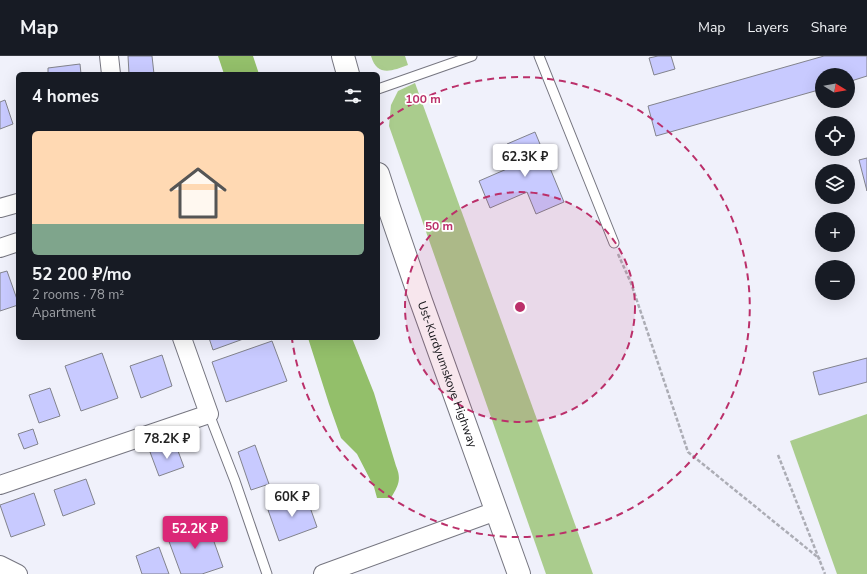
<!DOCTYPE html>
<meta charset="utf-8">
<style>
body{margin:0;font-family:"Nunito Sans",sans-serif;background:#20242c;color:#f1f3f6;height:100vh;display:flex;flex-direction:column;font-size:15px;white-space:nowrap}
*{box-sizing:border-box;margin:0}
p{font-size:13px;color:#9ea1a6}
.icon{flex:none;width:22px;height:22px;fill:none;stroke:currentColor;stroke-width:2;stroke-linecap:round;stroke-linejoin:round}
.map{position:relative;flex:1;overflow:hidden}
.sheet{position:absolute;left:16px;top:16px;width:364px;height:268px;display:flex;flex-direction:column;background:#171b24;border-radius:6px;box-shadow:0 4px 16px #0002}
.sheet>*{flex:none}
.needle{width:26px;rotate:101deg}
.tools{position:absolute;left:815px;top:12px;display:grid;gap:8px}
.tools a{display:grid;place-items:center;width:40px;height:40px;border-radius:50%;background:#171b24;box-shadow:0 4px 16px #0002;font-size:20px}
.price{position:absolute;translate:-50% -34px;padding:0 9px;border-radius:4px;background:#fff;color:#222;font-size:13px;line-height:26px;filter:drop-shadow(0 1px 2px #0008)}
.price::after{content:'';position:absolute;left:50%;top:24px;width:12px;height:9px;margin-left:-6px;background:inherit;clip-path:polygon(0 0,100% 0,50% 100%)}
.price.active{background:#db2777;color:#fff}
ul{padding:0;list-style:none}
li{display:grid;align-content:center;gap:8px;height:212px;padding:0 16px}
li span{display:grid;place-items:center;height:124px;border-radius:6px;color:#555}
li>.icon{margin-inline-start:auto}
span .icon{width:72px;height:72px;fill:#fffc;stroke-width:1}
li b{font-size:17px}
h2{display:flex;justify-content:space-between;align-items:center;height:48px;padding:0 16px;font-size:17px}
header{display:flex;align-items:center;gap:24px;box-sizing:border-box;height:56px;padding:0 20px;background:#171b24;border-bottom:1px solid #363941}
header strong{font-size:19px}
nav{display:flex;gap:22px;margin-inline-start:auto;font-size:14px}
.map>svg:first-child{display:block}
</style>
<header>
<strong>Map</strong>
<nav><a>Map</a><a>Layers</a><a>Share</a></nav>
</header>
<div class="map">
<svg width="867" height="518" viewBox="0 0 867 518">
<rect width="100%" height="100%" fill="#f0f1fb"/>
<g fill="#aacc8d">
<path d="M 371,0 L 405,0 L 408,9 C 392,15 377,21 371,0 Z"/>
<polygon points="415,27 593,518 546,518 389,70 391,49 398,35"/>
<polygon points="867,358 867,518 837,518 790,385"/>
</g>
<g fill="#93bf6a">
<polygon points="218,0 253,0 259,18 224,18"/>
<path d="M 308,282 L 352,282 L 374,337 L 396,410 C 402,424 398,430 391,442 L 377,442 L 374,431 L 357,398 L 341,382 L 329,348 Z"/>
</g>
<g fill="#c8caff" stroke="#82838c">
<polygon points="128,0 152,0 154,18 129,18"/>
<polygon points="658,0 671,0 675,13 654,19 649,2"/>
<polygon points="824,0 867,0 867,20 848,26 848,19 822,19 822,33 656,80 648,50"/>
<polygon points="80,8 81,18 48,18 48,12"/>
<polygon points="5,44 13,68 0,73 0,46"/>
<polygon points="535,76 564,146 536,158 527,136 490,152 479,125 516,109 507,88"/>
<polygon points="867,102 867,135 859,104"/>
<polygon points="7,215 18,246 18,249 0,255 0,217"/>
<polygon points="209,282 246,282 213,294"/>
<polygon points="272,285 287,325 226,346 212,306"/>
<polygon points="102,297 118,342 81,355 65,310"/>
<polygon points="162,299 172,330 141,342 130,310"/>
<polygon points="867,302 867,326 819,339 813,316"/>
<polygon points="50,332 60,360 39,367 29,339"/>
<polygon points="33,373 38,388 24,393 18,378"/>
<polygon points="175,387 184,411 159,420 150,396"/>
<polygon points="255,389 269,428 251,434 238,396"/>
<polygon points="86,423 95,448 63,460 54,434"/>
<polygon points="34,437 45,469 11,481 0,449"/>
<polygon points="306,440 317,471 279,485 268,454"/>
<polygon points="207,466 223,511 202,518 181,518 167,480"/>
<polygon points="159,491 169,518 142,518 136,500"/>
</g>
<g fill="none" stroke-linecap="round" stroke-linejoin="round">
<defs>
<g id="lane">
<polyline points="539,0 614,187"/>
<polyline points="378,33 472,0"/>
<polyline points="209,358 235,425 267,518"/>
</g>
<g id="street">
<polyline points="109,0 111,18"/>
<polyline points="0,152 18,147"/>
<polyline points="0,192 18,186"/>
<polyline points="0,429 209,358 182,282"/>
<polyline points="0,509 18,518"/>
<polyline points="323,518 496,455"/>
</g>
<g id="primary">
<polyline points="343,0 348,18"/>
<path id="s1" d="M 378,118 L 388,149 L 421,245 L 519,518"/>
</g>
</defs>
<use href="#lane" stroke="#767680" stroke-width="11"/>
<use href="#street" stroke="#767680" stroke-width="20"/>
<use href="#primary" stroke="#767680" stroke-width="24"/>
<g stroke="#acadb5" stroke-width="2.5" stroke-dasharray="4 2" stroke-linecap="butt">
<polyline points="618,198 631,227 688,396 820,503"/>
<polyline points="778,399 825,518"/>
</g>
<use href="#lane" stroke="#fff" stroke-width="9"/>
<use href="#street" stroke="#fff" stroke-width="18"/>
<use href="#primary" stroke="#fff" stroke-width="22"/>
</g>
<circle cx="520" cy="251" r="115" fill="#bb306a" fill-opacity=".12"/>
<g fill="none" stroke="#bb306a" stroke-width="2" stroke-dasharray="7 5">
<circle cx="520" cy="251" r="115"/>
<path d="M378 70A230 230 0 1 1 292 283"/>
</g>
<g text-anchor="middle" dominant-baseline="central" stroke-width="3.5" stroke-linejoin="round" paint-order="stroke">
<g font-size="12" fill="#141418" stroke="#fff">
<text stroke="none"><textPath href="#s1" startOffset="212">Ust-Kurdyumskoye Highway</textPath></text>
</g>
</g>
<circle cx="520" cy="251" r="6" fill="#bb306a" stroke="#fff" stroke-width="2"/>
<g font-size="12" text-anchor="middle" font-weight="bold" fill="#bb306a" stroke="#fff" stroke-width="3.5" stroke-linejoin="round" paint-order="stroke">
<text x="423" y="47">100 m</text>
<text x="439" y="174">50 m</text>
</g>
</svg>
<div class="tools">
<a><svg class="needle" viewBox="-14 -14 28 28"><path d="M0-13l5 13h-10z" fill="#e53935"/><path d="M0 13l5-13h-10z" fill="#9ea1a6"/></svg></a>
<a><svg class="icon" aria-label="locate" viewBox="0 0 24 24"><circle cx="12" cy="12" r="6"/><path d="M12 2v4M12 18v4M2 12h4M18 12h4"/></svg></a>
<a><svg class="icon" aria-label="layers" viewBox="0 0 24 24"><path d="M12 4l9 5-9 5-9-5zM3 14l9 5 9-5"/></svg></a>
<a>+</a>
<a>−</a>
</div>
<b class="price" style="left:525px;top:122px">62.3K ₽</b>
<b class="price" style="left:167px;top:404px">78.2K ₽</b>
<b class="price" style="left:292px;top:462px">60K ₽</b>
<b class="price active" style="left:195px;top:494px">52.2K ₽</b>
<section class="sheet">
<h2>4 homes<svg class="icon" aria-label="filters" viewBox="0 0 24 24"><path d="M4 7h16M4 17h16"/><circle cx="9" cy="7" r="2"/><circle cx="15" cy="17" r="2"/></svg></h2>
<ul>
<li><span style="background:linear-gradient(#ffd9b3 75%,#7fa58c 0)"><svg class="icon" aria-label="home" viewBox="0 0 24 24"><path d="M3 11l9-7 9 7M6 9v11h12V9"/></svg></span><div><b>52 200 ₽/mo</b><p>2 rooms · 78 m²</p><p>Apartment</p></div></li>
</ul>
</section>
</div>
